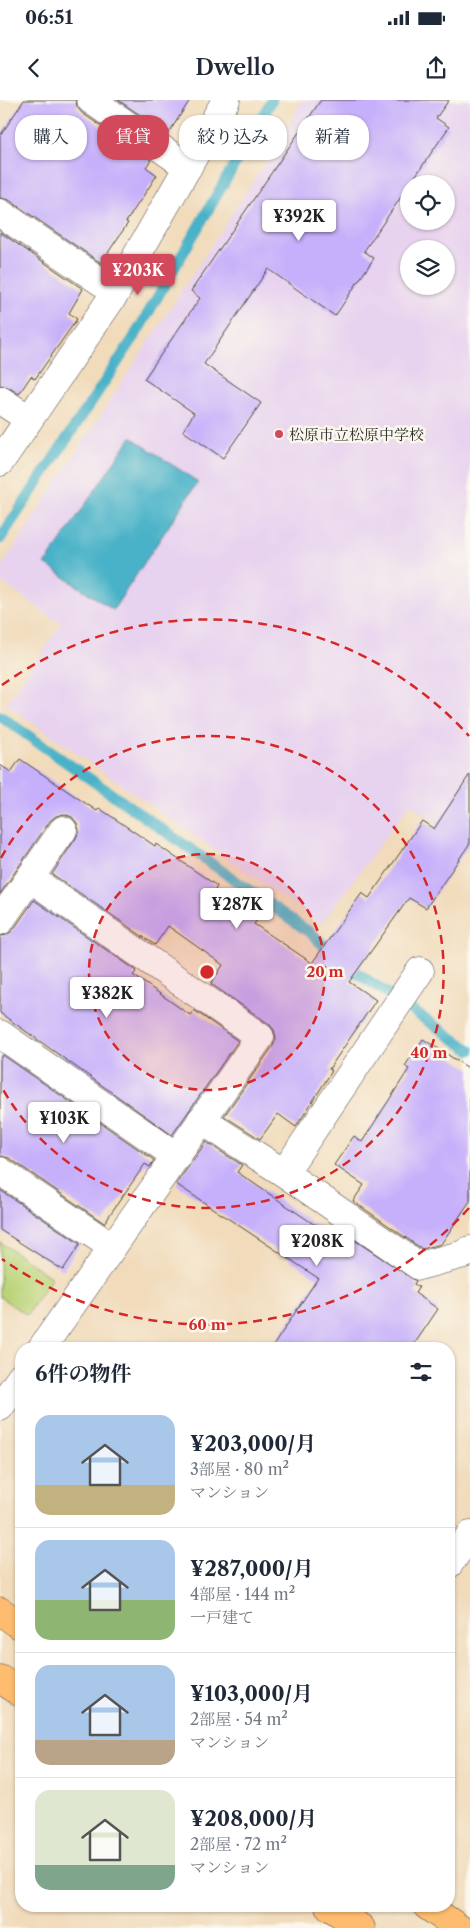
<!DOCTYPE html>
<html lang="ja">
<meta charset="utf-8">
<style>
body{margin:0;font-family:"Libre Caslon Text","Noto Serif JP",serif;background:#f2f2f3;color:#1f2937;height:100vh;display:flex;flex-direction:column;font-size:19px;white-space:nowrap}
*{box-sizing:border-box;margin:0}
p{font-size:16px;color:#747a83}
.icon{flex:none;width:28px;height:28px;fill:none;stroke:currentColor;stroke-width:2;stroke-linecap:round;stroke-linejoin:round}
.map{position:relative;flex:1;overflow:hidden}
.details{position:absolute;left:15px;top:1242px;width:440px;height:570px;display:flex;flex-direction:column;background:#fff;border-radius:20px;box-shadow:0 1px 4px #0004}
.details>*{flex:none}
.hud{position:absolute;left:15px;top:15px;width:440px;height:45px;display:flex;gap:10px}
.buttons{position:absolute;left:400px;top:75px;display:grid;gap:10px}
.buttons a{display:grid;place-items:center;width:55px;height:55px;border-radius:50%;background:#fff;box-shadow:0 1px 4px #0004;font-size:25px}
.price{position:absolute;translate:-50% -42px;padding:0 11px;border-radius:5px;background:#fff;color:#222;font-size:16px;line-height:32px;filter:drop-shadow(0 1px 2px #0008)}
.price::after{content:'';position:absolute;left:50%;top:30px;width:15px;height:11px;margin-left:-8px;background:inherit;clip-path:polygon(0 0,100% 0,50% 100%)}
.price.current{background:#d1495b;color:#fff}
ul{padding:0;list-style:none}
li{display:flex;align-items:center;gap:15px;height:125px;padding:0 20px}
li+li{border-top:1px solid #e0e1e3}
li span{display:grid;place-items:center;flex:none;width:140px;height:100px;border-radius:15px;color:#555}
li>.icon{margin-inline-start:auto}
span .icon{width:60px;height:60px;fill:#fffc;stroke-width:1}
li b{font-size:21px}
h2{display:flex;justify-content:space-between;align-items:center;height:60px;padding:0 20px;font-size:21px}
.chip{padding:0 18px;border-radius:20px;background:#fff;box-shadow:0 1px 4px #0004;font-size:18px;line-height:45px}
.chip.current{background:#d1495b;color:#fff}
.status{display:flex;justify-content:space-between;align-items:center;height:35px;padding:0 25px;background:#fff;direction:ltr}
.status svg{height:14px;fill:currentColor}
header{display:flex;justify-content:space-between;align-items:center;height:65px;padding:0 20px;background:#fff;font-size:22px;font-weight:600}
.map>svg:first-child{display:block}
</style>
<div class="status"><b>06:51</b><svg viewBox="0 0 49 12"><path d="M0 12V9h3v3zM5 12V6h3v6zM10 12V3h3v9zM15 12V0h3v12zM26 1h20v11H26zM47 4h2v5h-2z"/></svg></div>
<header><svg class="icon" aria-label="back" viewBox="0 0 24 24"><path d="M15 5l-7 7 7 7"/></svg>Dwello<svg class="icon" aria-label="share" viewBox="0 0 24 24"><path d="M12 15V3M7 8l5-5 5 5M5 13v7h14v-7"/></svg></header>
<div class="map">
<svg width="470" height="1828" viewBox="0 0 470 1828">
<rect width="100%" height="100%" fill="#fbf7ec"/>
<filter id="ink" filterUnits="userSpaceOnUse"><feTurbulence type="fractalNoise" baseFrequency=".02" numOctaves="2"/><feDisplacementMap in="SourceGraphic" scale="10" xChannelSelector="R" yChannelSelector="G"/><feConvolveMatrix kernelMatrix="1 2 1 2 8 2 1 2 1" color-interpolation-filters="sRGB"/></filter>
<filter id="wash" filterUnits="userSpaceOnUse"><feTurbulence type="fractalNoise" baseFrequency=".0096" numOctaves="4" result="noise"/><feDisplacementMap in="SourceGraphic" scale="20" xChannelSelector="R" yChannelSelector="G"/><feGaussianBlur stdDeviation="1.12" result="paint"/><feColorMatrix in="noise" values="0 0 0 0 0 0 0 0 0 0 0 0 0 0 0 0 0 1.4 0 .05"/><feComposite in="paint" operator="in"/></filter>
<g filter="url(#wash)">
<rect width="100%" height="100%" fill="#f1dbbb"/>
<path fill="#e7d2ef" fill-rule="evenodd" d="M 302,0 L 470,0 L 470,746 L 410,704 L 321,824 L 6,604 L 61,524 L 0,481 L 0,469 L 287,30 ZM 409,84 L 446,84 L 446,121 L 409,121 ZM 409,149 L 446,149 L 446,186 L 409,186 Z"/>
<polygon fill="#bbd479" stroke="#738052" points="0,1142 52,1178 27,1215 0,1197"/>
<polygon fill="#4ab2c8" stroke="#3a6e7a" points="131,337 198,382 113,510 45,464"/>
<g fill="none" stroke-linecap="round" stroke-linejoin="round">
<g stroke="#4ab2c8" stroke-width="11">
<polyline points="0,439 133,239 272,0"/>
<polyline points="0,616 312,834 337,859 470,950"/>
</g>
</g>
<g id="blocks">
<g fill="#c6affb">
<polygon points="24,0 76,0 77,7 82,13 151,60 146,67 157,75 126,122 128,123 101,163 9,100 0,98 0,36"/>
<polygon points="118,0 190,0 168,34"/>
<polygon points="321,0 449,0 436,18 449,27 364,151 374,158 335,216 268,169 204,264 261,303 223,358 183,331 194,313 144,279 200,198 191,191"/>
<polygon points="0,132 83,189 69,213 77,219 35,279 31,276 19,294 8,287 0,285"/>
<polygon points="20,659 97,711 99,708 155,746 156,744 217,786 215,790 257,820 254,824 312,863 362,793 369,798 422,721 434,729 470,674 470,743 426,808 409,798 349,882 376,900 329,969 332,971 296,1027 278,1014 260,1039 224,1016 273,946 276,938 274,930 269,924 211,884 223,865 168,826 155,845 52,774 76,738 79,731 77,723 72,717 64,714 56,716 50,721 0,794 0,665 11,672"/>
<polygon points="34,800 137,871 133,875 190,915 194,910 238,941 172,1035 0,913 0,836 7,835 13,830"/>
<polygon points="423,939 470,969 470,1101 441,1144 422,1149 353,1101 364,1085 334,1065 354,1036 362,1042 409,969 405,966"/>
<polygon points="3,955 154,1060 150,1067 145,1064 104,1123 9,1058 0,1056 0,959"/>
<polygon points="206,1042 242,1065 237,1072 315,1125 315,1124 331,1133 335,1127 416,1181 414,1184 419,1187 415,1193 438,1209 411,1249 271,1249 318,1178 176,1084"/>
<polygon points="0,1090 80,1144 63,1170 0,1130"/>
</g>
</g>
</g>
<g filter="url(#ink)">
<use href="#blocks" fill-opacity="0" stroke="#494541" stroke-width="1"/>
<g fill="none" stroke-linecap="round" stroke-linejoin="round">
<defs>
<g id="minor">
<polyline points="91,0 188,67"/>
<polyline points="0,113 116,192"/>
<polyline points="0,300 29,319"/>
<polyline points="0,362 116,192 226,0"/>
<polyline points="30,778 260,937 41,1249"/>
<polyline points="0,821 63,730"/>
<polyline points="0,934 176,1056"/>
<polyline points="201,1020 284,1073 419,1166 468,1153 470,1150"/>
<polyline points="0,1071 112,1147"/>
<polyline points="284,1073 420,871"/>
<polyline points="0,1307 21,1277"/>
<polyline points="449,1464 470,1435"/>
</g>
<g id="highway">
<polyline points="0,1511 21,1526"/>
<polyline points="0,1579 21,1593"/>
<polyline points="329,1806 361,1828"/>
<polyline points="427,1806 459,1828"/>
</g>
</defs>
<use href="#minor" stroke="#494541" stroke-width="29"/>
<use href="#highway" stroke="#494541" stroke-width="29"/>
<use href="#minor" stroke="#fff" stroke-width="28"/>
<use href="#highway" stroke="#febc70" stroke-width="28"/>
</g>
</g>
<circle cx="207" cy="872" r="118" fill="#d62828" fill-opacity=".12"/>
<g fill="none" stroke="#d62828" stroke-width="2.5" stroke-dasharray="9 6">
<circle cx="207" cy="872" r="118"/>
<path d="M1 758A236 236 0 1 1 1 986"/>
<path d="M469 1108A353 353 0 0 1 2 1159M2 585A353 353 0 0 1 469 636"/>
</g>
<circle fill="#d1495b" stroke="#fbf7ec" stroke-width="2" cx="279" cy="334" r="5"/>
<g text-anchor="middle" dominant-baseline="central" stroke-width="5" stroke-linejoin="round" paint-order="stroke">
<g font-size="15" fill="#2b2b2b" stroke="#fbf7ec" text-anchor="start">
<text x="289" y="334">松原市立松原中学校</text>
</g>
</g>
<circle cx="207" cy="872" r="8" fill="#d62828" stroke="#fbf7ec" stroke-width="2.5"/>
<g font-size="15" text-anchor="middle" font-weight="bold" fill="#d62828" stroke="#fbf7ec" stroke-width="5" stroke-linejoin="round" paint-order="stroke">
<text x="325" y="877">20 m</text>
<text x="429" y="958">40 m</text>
<text x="207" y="1230">60 m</text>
</g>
</svg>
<div class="buttons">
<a><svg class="icon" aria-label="locate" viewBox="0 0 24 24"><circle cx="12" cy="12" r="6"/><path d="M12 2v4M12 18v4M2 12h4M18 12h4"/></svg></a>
<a><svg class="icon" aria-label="layers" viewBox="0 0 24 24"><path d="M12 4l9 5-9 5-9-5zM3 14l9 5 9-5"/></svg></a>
</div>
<b class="price" style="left:299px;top:142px">¥392K</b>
<b class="price current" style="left:138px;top:196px">¥203K</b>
<b class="price" style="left:237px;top:830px">¥287K</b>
<b class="price" style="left:107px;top:919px">¥382K</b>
<b class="price" style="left:64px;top:1044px">¥103K</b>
<b class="price" style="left:317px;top:1167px">¥208K</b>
<div class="hud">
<a class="chip">購入</a>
<a class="chip current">賃貸</a>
<a class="chip">絞り込み</a>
<a class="chip">新着</a>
</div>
<section class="details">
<h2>6件の物件<svg class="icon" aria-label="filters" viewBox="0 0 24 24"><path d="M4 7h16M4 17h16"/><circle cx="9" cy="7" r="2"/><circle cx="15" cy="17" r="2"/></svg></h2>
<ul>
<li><span style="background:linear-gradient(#a9c7e8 70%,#c2b280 0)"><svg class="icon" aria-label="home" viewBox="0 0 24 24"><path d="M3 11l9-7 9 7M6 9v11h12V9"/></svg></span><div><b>¥203,000/月</b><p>3部屋 · 80 m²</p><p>マンション</p></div></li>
<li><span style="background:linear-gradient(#a9c7e8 60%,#8fb573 0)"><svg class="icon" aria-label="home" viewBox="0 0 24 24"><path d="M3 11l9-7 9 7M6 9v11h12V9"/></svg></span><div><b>¥287,000/月</b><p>4部屋 · 144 m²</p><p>一戸建て</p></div></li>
<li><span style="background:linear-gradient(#a9c7e8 75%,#b9a48a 0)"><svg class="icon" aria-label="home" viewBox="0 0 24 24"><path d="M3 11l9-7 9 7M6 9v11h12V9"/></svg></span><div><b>¥103,000/月</b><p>2部屋 · 54 m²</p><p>マンション</p></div></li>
<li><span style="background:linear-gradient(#dfe7d0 75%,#7fa58c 0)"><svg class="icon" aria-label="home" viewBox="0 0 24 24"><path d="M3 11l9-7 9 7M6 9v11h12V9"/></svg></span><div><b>¥208,000/月</b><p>2部屋 · 72 m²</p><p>マンション</p></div></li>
</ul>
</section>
</div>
